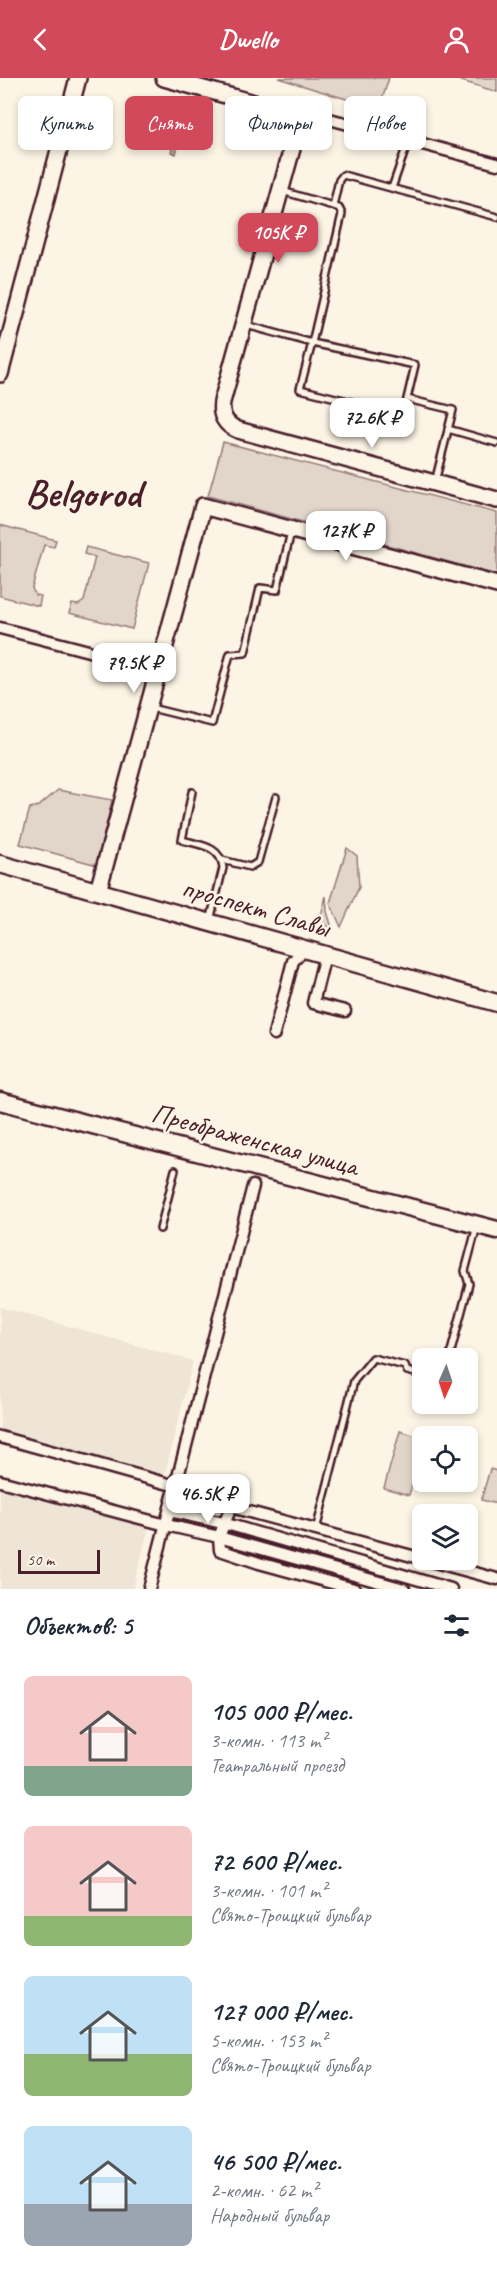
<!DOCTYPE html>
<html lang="ru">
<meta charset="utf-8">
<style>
body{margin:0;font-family:Caveat,sans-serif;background:#f2f2f3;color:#1f2937;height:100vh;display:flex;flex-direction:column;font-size:22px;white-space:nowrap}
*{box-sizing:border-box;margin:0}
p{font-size:20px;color:#747a83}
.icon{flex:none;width:33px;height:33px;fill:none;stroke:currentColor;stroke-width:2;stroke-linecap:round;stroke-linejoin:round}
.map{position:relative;height:1511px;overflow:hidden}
.details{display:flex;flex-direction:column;background:#fff;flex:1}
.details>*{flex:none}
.hud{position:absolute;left:18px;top:18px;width:462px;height:54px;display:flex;gap:12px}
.needle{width:39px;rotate:183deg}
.tools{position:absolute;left:412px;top:1270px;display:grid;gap:12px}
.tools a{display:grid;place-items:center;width:66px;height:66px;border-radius:9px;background:#fff;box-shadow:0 3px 9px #0003;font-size:30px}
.scale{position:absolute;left:18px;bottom:15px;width:82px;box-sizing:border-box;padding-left:6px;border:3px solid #4a1f2b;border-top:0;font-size:16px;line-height:21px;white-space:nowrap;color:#4a1f2b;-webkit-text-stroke:4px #fcf5e5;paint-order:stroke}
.price{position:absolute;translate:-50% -51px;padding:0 14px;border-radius:12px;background:#fff;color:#222;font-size:20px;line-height:39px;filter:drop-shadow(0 2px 3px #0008)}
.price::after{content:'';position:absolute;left:50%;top:36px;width:18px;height:14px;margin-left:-9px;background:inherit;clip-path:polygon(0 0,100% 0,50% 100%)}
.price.active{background:#d1495b;color:#fff}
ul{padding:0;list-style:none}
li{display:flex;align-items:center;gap:18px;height:150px;padding:0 24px}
li span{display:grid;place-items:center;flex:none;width:168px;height:120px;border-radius:9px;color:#555}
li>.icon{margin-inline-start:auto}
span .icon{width:72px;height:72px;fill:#fffc;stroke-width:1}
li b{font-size:26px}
h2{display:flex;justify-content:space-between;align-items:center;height:72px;padding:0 24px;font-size:26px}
.tag{padding:0 21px;border-radius:9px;background:#fff;box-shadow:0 3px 9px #0003;font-size:21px;line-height:54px}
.tag.active{background:#d1495b;color:#fff}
header{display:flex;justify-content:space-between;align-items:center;height:78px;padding:0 24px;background:#d1495b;color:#fff;font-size:27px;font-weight:700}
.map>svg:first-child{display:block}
</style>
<header><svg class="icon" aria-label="back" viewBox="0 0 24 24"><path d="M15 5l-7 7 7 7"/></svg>Dwello<svg class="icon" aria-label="person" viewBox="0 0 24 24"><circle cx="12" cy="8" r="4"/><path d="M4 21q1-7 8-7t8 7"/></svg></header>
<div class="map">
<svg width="497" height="1511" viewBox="0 0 497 1511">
<rect width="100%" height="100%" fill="#fcf5e5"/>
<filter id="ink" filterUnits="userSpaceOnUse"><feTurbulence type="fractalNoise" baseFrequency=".0167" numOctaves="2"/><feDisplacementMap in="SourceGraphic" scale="12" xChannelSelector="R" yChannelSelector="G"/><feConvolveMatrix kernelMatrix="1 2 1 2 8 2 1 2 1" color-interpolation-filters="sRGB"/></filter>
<g filter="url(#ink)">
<g fill="#eee5d7">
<polygon points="0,1229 193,1283 164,1400 0,1356"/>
<polygon points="0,1410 150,1445 133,1511 0,1511"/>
</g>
<g fill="#e2d5ca" stroke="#967a7a" stroke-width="1.5">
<polygon points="278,0 389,0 379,31"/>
<polygon points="452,0 497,0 497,14"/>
<polygon points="223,364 497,435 497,497 208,418"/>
<polygon points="0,447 56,462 54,469 44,467 32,510 35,517 41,518 39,528 0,518"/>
<polygon points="86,469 149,485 132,551 69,535 72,526 78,527 84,523 95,479 84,476"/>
<polygon points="58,712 112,722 97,787 20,766 30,730 39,728"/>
<polygon points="347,770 357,778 359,809 341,849 330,825"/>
<polygon points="326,818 327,833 332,850 319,845"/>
<polygon points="400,1353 423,1360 423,1368 409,1417 384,1410"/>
<polygon points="490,1391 497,1393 497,1426 481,1422"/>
</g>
<polygon fill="#c0aca5" stroke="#917474" stroke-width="1.5" points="179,48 183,49 176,76 171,74"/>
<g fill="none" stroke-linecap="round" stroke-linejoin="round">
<defs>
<g id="lane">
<polyline points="392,110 409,61"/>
<polyline points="282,113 333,128 339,102 343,97 347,98 497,139"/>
<polyline points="246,247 312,265 342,136 339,130 333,128"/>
<polyline points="407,321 404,337 300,311 312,265 415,287 407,321 453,332 435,404"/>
<polyline points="448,351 497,365"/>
<polyline points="151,630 212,645 230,576 245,575 260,510 277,512 291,454"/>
<path d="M 192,714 L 182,762 C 200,767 221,768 223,790 L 210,843"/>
<polyline points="222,782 250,789 258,784 276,719"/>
<polyline points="160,1151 175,1092"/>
<polyline points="449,1281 469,1206 465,1193 477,1148"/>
<polyline points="316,1452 354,1303 373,1280 405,1288 407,1293 423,1297"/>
</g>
<g id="street">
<polyline points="301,38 322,39 497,86"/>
<polyline points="0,550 158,591"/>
<polyline points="325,877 313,925 345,933"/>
<polyline points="274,956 293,883 305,871"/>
<polyline points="0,1359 176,1408"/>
<polyline points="0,1403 166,1447 219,1459 404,1511"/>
<polyline points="170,1433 223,1445 451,1511"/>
<polyline points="427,1482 497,1501"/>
<polyline points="149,1511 253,1108"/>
<polyline points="354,1511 259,1485 220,1472 219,1459 231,1429 423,1481"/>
</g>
<g id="secondary">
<path d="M 164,0 L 301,38 L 222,324 C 220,337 225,347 238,352 L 497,422"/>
<polyline points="0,296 78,0"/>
<polyline points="98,813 203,428 497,507"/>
</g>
<g id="primary">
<polyline points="0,786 497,925"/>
<polyline points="0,1023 497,1152"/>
</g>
</defs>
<use href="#lane" stroke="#4a1f2b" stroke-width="10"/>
<use href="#street" stroke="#4a1f2b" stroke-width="15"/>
<use href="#secondary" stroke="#4a1f2b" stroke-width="20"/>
<use href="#primary" stroke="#4a1f2b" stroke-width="21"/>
<use href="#lane" stroke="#fcf5e5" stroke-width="5"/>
<use href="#street" stroke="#fcf5e5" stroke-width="10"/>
<use href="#secondary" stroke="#fcf5e5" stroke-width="15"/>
<use href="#primary" stroke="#fcf5e5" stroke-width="16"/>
</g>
</g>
<g text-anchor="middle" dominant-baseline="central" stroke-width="5" stroke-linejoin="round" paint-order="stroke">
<g font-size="28" fill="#4a1f2b" stroke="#fcf5e5">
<text transform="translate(256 829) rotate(16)">проспект Славы</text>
<text transform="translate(255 1061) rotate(15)">Преображенская улица</text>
</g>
<g font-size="40" font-weight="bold" fill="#4a1f2b" stroke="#fcf5e5">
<text x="83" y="415">Belgorod</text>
</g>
</g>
</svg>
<div class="tools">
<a><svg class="needle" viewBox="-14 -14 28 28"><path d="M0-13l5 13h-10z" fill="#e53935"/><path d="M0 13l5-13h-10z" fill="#747a83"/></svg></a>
<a><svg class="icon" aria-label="locate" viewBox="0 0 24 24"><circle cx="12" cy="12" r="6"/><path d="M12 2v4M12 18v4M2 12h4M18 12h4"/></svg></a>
<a><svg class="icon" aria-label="layers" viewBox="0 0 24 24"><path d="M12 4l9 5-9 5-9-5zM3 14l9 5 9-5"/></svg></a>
</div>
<div class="scale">50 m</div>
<b class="price active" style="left:278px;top:186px">105K ₽</b>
<b class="price" style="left:372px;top:371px">72.6K ₽</b>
<b class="price" style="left:346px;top:484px">127K ₽</b>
<b class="price" style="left:134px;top:616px">79.5K ₽</b>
<b class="price" style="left:208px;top:1447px">46.5K ₽</b>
<div class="hud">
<a class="tag">Купить</a>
<a class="tag active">Снять</a>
<a class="tag">Фильтры</a>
<a class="tag">Новое</a>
</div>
</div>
<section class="details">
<h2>Объектов: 5<svg class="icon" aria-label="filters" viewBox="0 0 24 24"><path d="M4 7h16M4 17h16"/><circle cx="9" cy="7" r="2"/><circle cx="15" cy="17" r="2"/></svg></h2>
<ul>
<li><span style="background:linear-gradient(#f6c9c9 75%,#7fa58c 0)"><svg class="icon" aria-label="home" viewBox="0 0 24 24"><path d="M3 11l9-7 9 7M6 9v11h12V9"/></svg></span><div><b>105 000 ₽/мес.</b><p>3-комн. · 113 m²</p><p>Театральный проезд</p></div></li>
<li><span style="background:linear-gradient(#f6c9c9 75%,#8fb573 0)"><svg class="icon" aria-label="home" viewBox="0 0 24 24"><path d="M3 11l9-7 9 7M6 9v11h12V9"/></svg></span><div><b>72 600 ₽/мес.</b><p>3-комн. · 101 m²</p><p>Свято-Троицкий бульвар</p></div></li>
<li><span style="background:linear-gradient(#bfe0f5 65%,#8fb573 0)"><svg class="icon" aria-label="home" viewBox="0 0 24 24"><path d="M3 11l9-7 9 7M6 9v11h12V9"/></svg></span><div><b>127 000 ₽/мес.</b><p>5-комн. · 153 m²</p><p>Свято-Троицкий бульвар</p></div></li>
<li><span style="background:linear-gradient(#bfe0f5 65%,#9aa5b1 0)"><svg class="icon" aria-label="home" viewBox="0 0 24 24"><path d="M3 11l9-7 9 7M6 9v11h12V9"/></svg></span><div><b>46 500 ₽/мес.</b><p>2-комн. · 62 m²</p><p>Народный бульвар</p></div></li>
</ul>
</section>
